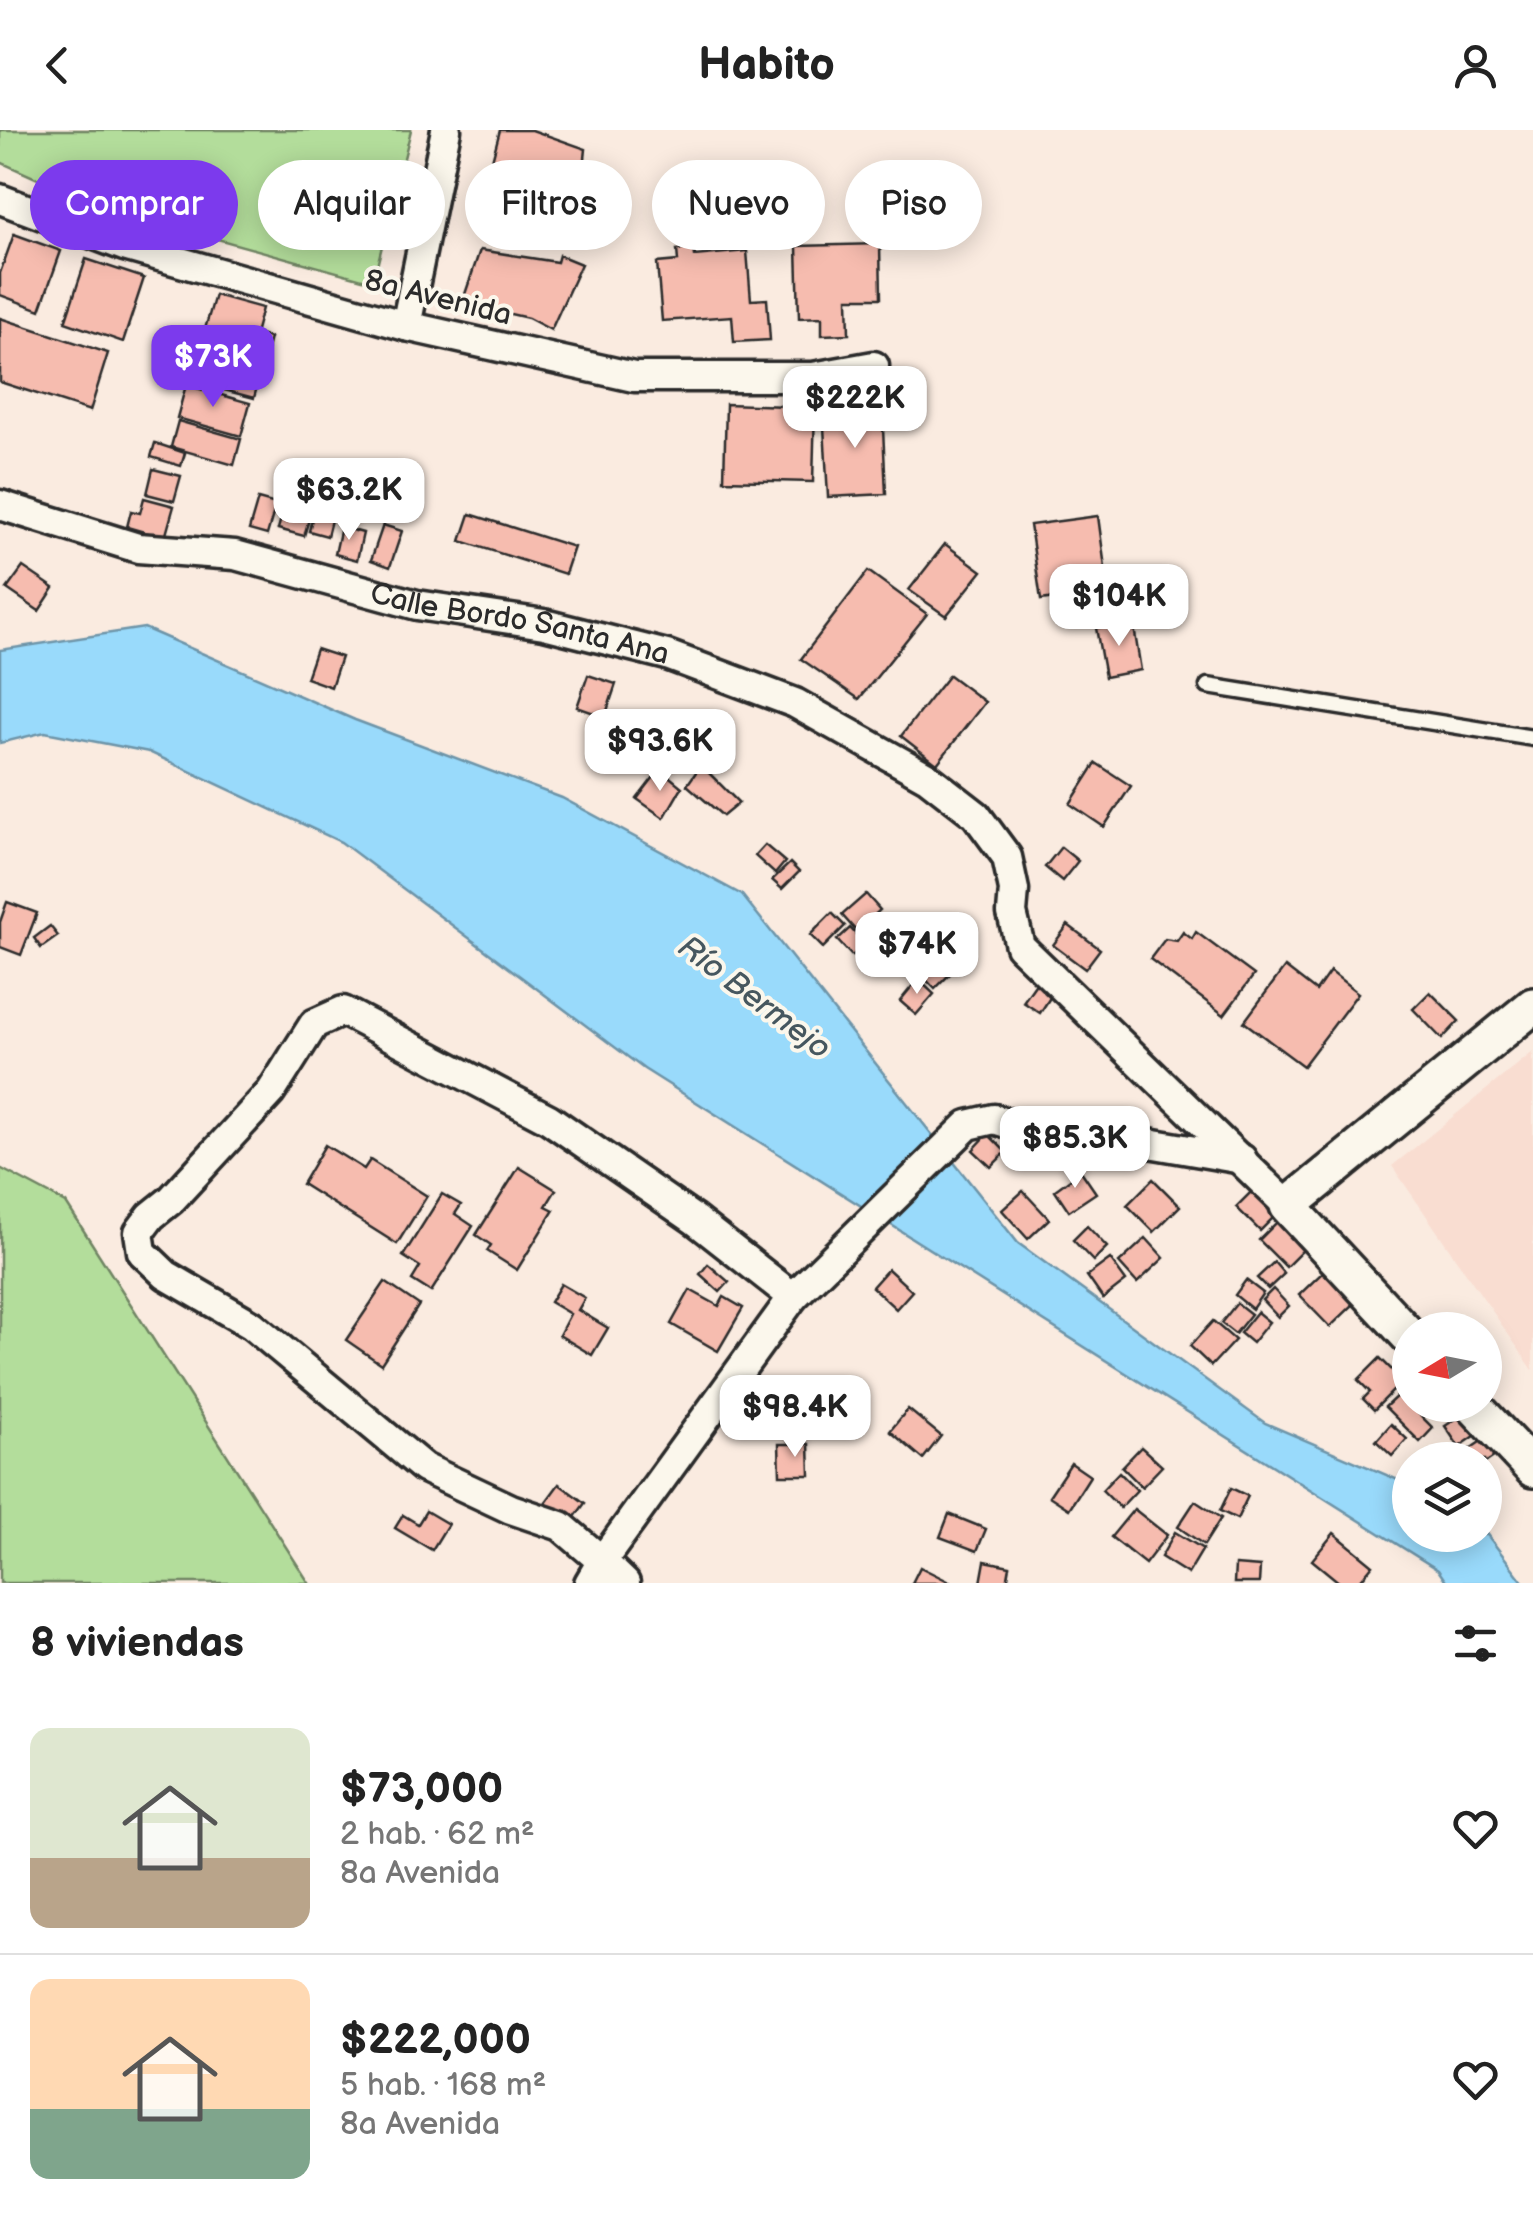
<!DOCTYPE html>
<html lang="es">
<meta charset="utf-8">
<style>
body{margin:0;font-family:"Balsamiq Sans",sans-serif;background:#f2f2f2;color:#222;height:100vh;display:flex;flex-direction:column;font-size:38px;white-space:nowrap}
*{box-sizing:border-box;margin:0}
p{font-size:32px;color:#767676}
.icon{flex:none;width:55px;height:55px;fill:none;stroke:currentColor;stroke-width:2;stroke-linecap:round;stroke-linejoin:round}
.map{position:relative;height:1453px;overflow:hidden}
.panel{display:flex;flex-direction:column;background:#fff;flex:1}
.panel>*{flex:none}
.banner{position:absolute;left:30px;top:30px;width:1000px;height:90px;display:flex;gap:20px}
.needle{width:65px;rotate:260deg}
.tools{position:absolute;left:1392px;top:1182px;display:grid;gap:20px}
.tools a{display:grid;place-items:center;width:110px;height:110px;border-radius:50%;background:#fff;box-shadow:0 5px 25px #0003;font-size:50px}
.price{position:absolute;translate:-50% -85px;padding:0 22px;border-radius:20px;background:#fff;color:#222;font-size:32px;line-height:65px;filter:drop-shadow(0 2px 5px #0008)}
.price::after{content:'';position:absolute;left:50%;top:60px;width:30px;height:22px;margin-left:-15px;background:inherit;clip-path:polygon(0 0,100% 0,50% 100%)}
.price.selected{background:#7c3aed;color:#fff}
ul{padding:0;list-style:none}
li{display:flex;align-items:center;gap:30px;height:250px;padding:0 30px}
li+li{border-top:2px solid #e0e0e0}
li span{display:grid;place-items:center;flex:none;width:280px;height:200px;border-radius:20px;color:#555}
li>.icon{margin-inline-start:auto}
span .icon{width:120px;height:120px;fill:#fffc;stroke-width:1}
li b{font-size:42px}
h2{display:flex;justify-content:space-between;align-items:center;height:120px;padding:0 30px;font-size:42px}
.pill{padding:0 35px;border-radius:45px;background:#fff;box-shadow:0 5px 25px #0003;font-size:35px;line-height:90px}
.pill.selected{background:#7c3aed;color:#fff}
header{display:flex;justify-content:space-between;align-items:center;height:130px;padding:0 30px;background:#fff;font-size:45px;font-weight:700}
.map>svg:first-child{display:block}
</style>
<header><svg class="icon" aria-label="back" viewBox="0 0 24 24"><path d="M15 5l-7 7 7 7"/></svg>Habito<svg class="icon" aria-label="person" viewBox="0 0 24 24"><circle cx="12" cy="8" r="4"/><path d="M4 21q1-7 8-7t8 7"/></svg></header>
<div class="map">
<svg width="1533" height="1453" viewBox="0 0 1533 1453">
<rect width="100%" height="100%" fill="#faebe0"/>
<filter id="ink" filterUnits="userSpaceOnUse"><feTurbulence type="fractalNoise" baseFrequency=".01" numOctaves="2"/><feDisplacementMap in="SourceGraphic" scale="20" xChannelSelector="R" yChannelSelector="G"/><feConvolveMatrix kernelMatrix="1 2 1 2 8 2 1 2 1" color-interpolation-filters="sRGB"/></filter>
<g filter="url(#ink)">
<polygon fill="#f9ddd1" points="1533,922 1533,1240 1392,1036"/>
<g fill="#b3dd9b" stroke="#6f8463" stroke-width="2.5">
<polygon points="0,0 411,0 373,152 98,76 0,32"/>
<polygon points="0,1038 66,1073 309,1453 0,1453"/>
</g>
<polygon fill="#99dafb" stroke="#6d94a8" stroke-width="2.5" points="144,498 355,590 562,668 742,765 1018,1113 1265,1293 1410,1355 1410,1405 1485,1405 1485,1402 1524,1453 1447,1453 1438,1440 644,939 341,712 149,622 45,602 0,613 0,520"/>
<g fill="#f6bcaf" stroke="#2b2b2b" stroke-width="2.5">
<polygon points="500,0 532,0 586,19 583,48 567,46 560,68 530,84 482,69"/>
<polygon points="14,104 61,121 40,180 0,165 0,143"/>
<polygon points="880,114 881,168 848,168 849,204 822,205 822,187 799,188 797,116"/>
<polygon points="694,119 695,126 747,121 751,170 767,169 770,210 734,212 732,186 662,191 657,133 678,131 677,120"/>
<polygon points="480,120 557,132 559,125 581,134 551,200 528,188 462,173"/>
<polygon points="86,129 144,148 123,212 65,192"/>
<polygon points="215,165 262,178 255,204 270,208 254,268 198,253 212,200 205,199"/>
<polygon points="0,188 108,223 90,281 0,252"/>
<polygon points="186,255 250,273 241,306 177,288"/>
<polygon points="726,274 815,277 813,352 724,350"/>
<polygon points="882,276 886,364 828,367 823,279"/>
<polygon points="178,291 241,309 234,335 171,317"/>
<polygon points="155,313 185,323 181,336 151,327"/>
<polygon points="153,339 181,346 174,371 147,364"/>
<polygon points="291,353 306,357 302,372 313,375 304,406 278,399"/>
<polygon points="144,368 174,376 165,408 127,397 131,381 140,383"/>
<polygon points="258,369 276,374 267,405 249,400"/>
<polygon points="314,381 332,386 327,406 309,401"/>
<polygon points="470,384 574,417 565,444 461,411"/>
<polygon points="1098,386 1108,460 1041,470 1030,395"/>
<polygon points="383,395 402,401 390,437 371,430"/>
<polygon points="341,397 363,403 357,430 335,424"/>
<polygon points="945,414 982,441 946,486 909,460"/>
<polygon points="23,437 54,458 39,481 7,459"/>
<polygon points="868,441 927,484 859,569 801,529"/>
<polygon points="1133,491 1141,540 1105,547 1096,498"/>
<polygon points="316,519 341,527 331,557 306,548"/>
<polygon points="588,545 616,554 605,587 577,577"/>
<polygon points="949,545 985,572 937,634 901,606"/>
<polygon points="680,582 702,592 689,619 668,607"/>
<polygon points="616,589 635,608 616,636 593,615"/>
<polygon points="1096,633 1131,656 1104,697 1070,674"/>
<polygon points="701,635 739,673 723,686 687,655"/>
<polygon points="660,639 682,657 664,688 637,669"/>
<polygon points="765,715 785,732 775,744 755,726"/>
<polygon points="1061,717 1078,731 1062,751 1045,737"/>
<polygon points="790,733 799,742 782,759 772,750"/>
<polygon points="866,764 880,780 857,802 842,785"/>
<polygon points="7,772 37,783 21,825 0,817 0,792"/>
<polygon points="832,783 845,796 823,818 810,805"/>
<polygon points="1068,795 1100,819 1085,839 1053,815"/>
<polygon points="50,796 58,806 41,818 34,808"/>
<polygon points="850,798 865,814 852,826 837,810"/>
<polygon points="1183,802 1192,809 1196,802 1254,845 1224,885 1150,829 1165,809 1177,811"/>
<polygon points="943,820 958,836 935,859 920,843"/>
<polygon points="1285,837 1316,861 1330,841 1358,863 1303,936 1244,892"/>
<polygon points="918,849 934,864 916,885 900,871"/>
<polygon points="1037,852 1053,863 1040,883 1023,872"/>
<polygon points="1430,862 1459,891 1442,909 1413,879"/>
<polygon points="988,1004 1006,1022 991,1037 973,1020"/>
<polygon points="325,1015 364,1039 370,1030 427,1066 397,1114 302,1054"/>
<polygon points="519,1037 556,1060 546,1076 554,1080 517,1140 487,1121 491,1115 476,1105"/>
<polygon points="1081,1041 1096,1063 1069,1081 1055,1060"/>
<polygon points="1153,1049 1180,1076 1154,1102 1127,1075"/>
<polygon points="1253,1060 1277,1084 1260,1101 1236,1077"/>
<polygon points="1023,1061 1049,1089 1028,1109 1002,1080"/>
<polygon points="442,1064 461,1075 455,1084 473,1096 431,1162 412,1150 420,1137 403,1126"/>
<polygon points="1281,1088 1308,1115 1286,1137 1259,1110"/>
<polygon points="1087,1096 1107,1117 1093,1131 1073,1110"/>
<polygon points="1146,1108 1164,1128 1137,1153 1119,1133"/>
<polygon points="1110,1129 1126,1151 1103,1169 1087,1146"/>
<polygon points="1274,1132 1284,1144 1268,1159 1257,1148"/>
<polygon points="708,1134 729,1152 720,1162 700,1144"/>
<polygon points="888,1139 912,1161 896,1179 872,1157"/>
<polygon points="1323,1142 1354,1174 1330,1197 1299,1165"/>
<polygon points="1246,1150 1263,1163 1252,1179 1235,1165"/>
<polygon points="385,1152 419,1175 381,1234 346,1210"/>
<polygon points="561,1154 585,1168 578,1180 608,1198 592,1225 559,1205 570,1184 550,1172"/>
<polygon points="1273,1159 1289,1176 1278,1187 1262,1170"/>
<polygon points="690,1160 719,1176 724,1167 743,1178 718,1221 671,1194"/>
<polygon points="1237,1173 1251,1184 1235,1204 1221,1193"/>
<polygon points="1257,1182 1269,1192 1252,1213 1240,1203"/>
<polygon points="1213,1191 1235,1210 1211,1236 1190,1216"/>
<polygon points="1380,1228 1403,1251 1374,1280 1363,1269 1370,1262 1358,1250"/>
<polygon points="1399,1264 1433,1298 1420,1312 1385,1277"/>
<polygon points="908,1279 941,1306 923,1329 890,1301"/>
<polygon points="1468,1281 1482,1301 1459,1317 1445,1296"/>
<polygon points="1391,1294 1407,1309 1392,1326 1376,1311"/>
<polygon points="1483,1310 1494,1327 1485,1333 1485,1330 1460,1330 1458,1327"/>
<polygon points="779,1314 809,1314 810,1345 780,1345"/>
<polygon points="1141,1317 1162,1336 1142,1357 1122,1337"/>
<polygon points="1071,1333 1090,1346 1069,1379 1049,1366"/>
<polygon points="1119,1342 1137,1360 1120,1378 1102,1360"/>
<polygon points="559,1354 585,1373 572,1391 545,1373"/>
<polygon points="1231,1358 1248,1366 1237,1389 1220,1381"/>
<polygon points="1195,1371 1221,1388 1204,1415 1178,1397"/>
<polygon points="1134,1379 1167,1405 1145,1434 1111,1407"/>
<polygon points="426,1381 448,1394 432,1420 395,1398 403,1385 418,1394"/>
<polygon points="949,1384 986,1399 977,1421 940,1407"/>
<polygon points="1175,1402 1203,1419 1188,1444 1161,1427"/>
<polygon points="1334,1403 1373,1435 1358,1453 1340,1453 1312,1430"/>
<polygon points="985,1431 1010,1436 1007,1453 981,1453"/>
<polygon points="1235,1435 1260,1437 1259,1453 1234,1453"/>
<polygon points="920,1437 952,1453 912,1453"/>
</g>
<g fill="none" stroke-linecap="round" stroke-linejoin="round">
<defs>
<polyline id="service" points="1208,556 1533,608"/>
<g id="minor">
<polyline points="0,69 124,116 406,196 634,247 813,247 874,236"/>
<polyline points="406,196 446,0"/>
<path id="s1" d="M 0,375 L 138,418 L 235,425 L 417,475 L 544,494 L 667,525 L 795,573 L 927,647 L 976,685 L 1007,727 L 1014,760 L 1012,783 L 1020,816 L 1288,1076"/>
<polyline points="589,1453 602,1431 561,1396 511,1379 424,1338 252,1195 166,1145 142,1122 139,1102 151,1086 171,1070 271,962 314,894 343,881 549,989 695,1090 793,1167"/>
<polyline points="625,1453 602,1431 793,1167 968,995 994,989 1053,1008 1143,1012 1242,1029"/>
</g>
<g id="tertiary">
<polyline points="1410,1207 1288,1076 1533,876"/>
<polyline points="1473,1275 1533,1339"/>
</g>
</defs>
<use href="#service" stroke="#2b2b2b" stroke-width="21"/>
<use href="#minor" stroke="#2b2b2b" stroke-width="35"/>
<use href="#tertiary" stroke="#2b2b2b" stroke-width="42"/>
<use href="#service" stroke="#fbf7ec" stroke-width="14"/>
<use href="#minor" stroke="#fbf7ec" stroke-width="28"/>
<use href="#tertiary" stroke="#fbf7ec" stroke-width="35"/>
</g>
</g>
<g text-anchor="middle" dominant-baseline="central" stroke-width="8" stroke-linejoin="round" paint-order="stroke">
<g font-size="30" fill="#2b2b2b" stroke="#fbf7ec">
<text transform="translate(438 168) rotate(14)">8a Avenida</text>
<text stroke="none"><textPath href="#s1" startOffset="535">Calle Bordo Santa Ana</textPath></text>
</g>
<g font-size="32" font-style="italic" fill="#46575f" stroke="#fbf7ec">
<text transform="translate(754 868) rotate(37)">Río Bermejo</text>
</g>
</g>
</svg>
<div class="tools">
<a><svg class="needle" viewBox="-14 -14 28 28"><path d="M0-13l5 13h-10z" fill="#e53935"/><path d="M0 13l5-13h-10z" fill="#767676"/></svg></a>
<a><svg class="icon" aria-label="layers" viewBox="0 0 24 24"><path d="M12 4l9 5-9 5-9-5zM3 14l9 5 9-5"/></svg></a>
</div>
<b class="price selected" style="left:213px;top:280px">$73K</b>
<b class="price" style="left:855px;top:321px">$222K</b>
<b class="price" style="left:349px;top:413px">$63.2K</b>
<b class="price" style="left:1119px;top:519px">$104K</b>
<b class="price" style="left:660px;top:664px">$93.6K</b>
<b class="price" style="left:917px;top:867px">$74K</b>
<b class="price" style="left:1075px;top:1061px">$85.3K</b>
<b class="price" style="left:795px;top:1330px">$98.4K</b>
<div class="banner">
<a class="pill selected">Comprar</a>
<a class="pill">Alquilar</a>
<a class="pill">Filtros</a>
<a class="pill">Nuevo</a>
<a class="pill">Piso</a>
</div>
</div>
<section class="panel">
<h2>8 viviendas<svg class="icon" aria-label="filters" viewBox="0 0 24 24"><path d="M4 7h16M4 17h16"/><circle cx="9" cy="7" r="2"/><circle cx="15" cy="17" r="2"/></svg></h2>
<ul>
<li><span style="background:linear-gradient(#dfe7d0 65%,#b9a48a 0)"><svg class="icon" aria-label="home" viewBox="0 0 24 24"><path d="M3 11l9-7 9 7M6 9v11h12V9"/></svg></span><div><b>$73,000</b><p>2 hab. · 62 m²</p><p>8a Avenida</p></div><svg class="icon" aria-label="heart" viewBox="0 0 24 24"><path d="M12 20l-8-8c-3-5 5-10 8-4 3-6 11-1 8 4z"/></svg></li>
<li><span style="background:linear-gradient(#ffd9b3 65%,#7fa58c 0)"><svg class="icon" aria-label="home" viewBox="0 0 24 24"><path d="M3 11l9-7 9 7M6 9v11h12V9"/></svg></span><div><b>$222,000</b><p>5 hab. · 168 m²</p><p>8a Avenida</p></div><svg class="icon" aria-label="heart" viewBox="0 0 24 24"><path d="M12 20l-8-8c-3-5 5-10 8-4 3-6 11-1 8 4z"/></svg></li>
</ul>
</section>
